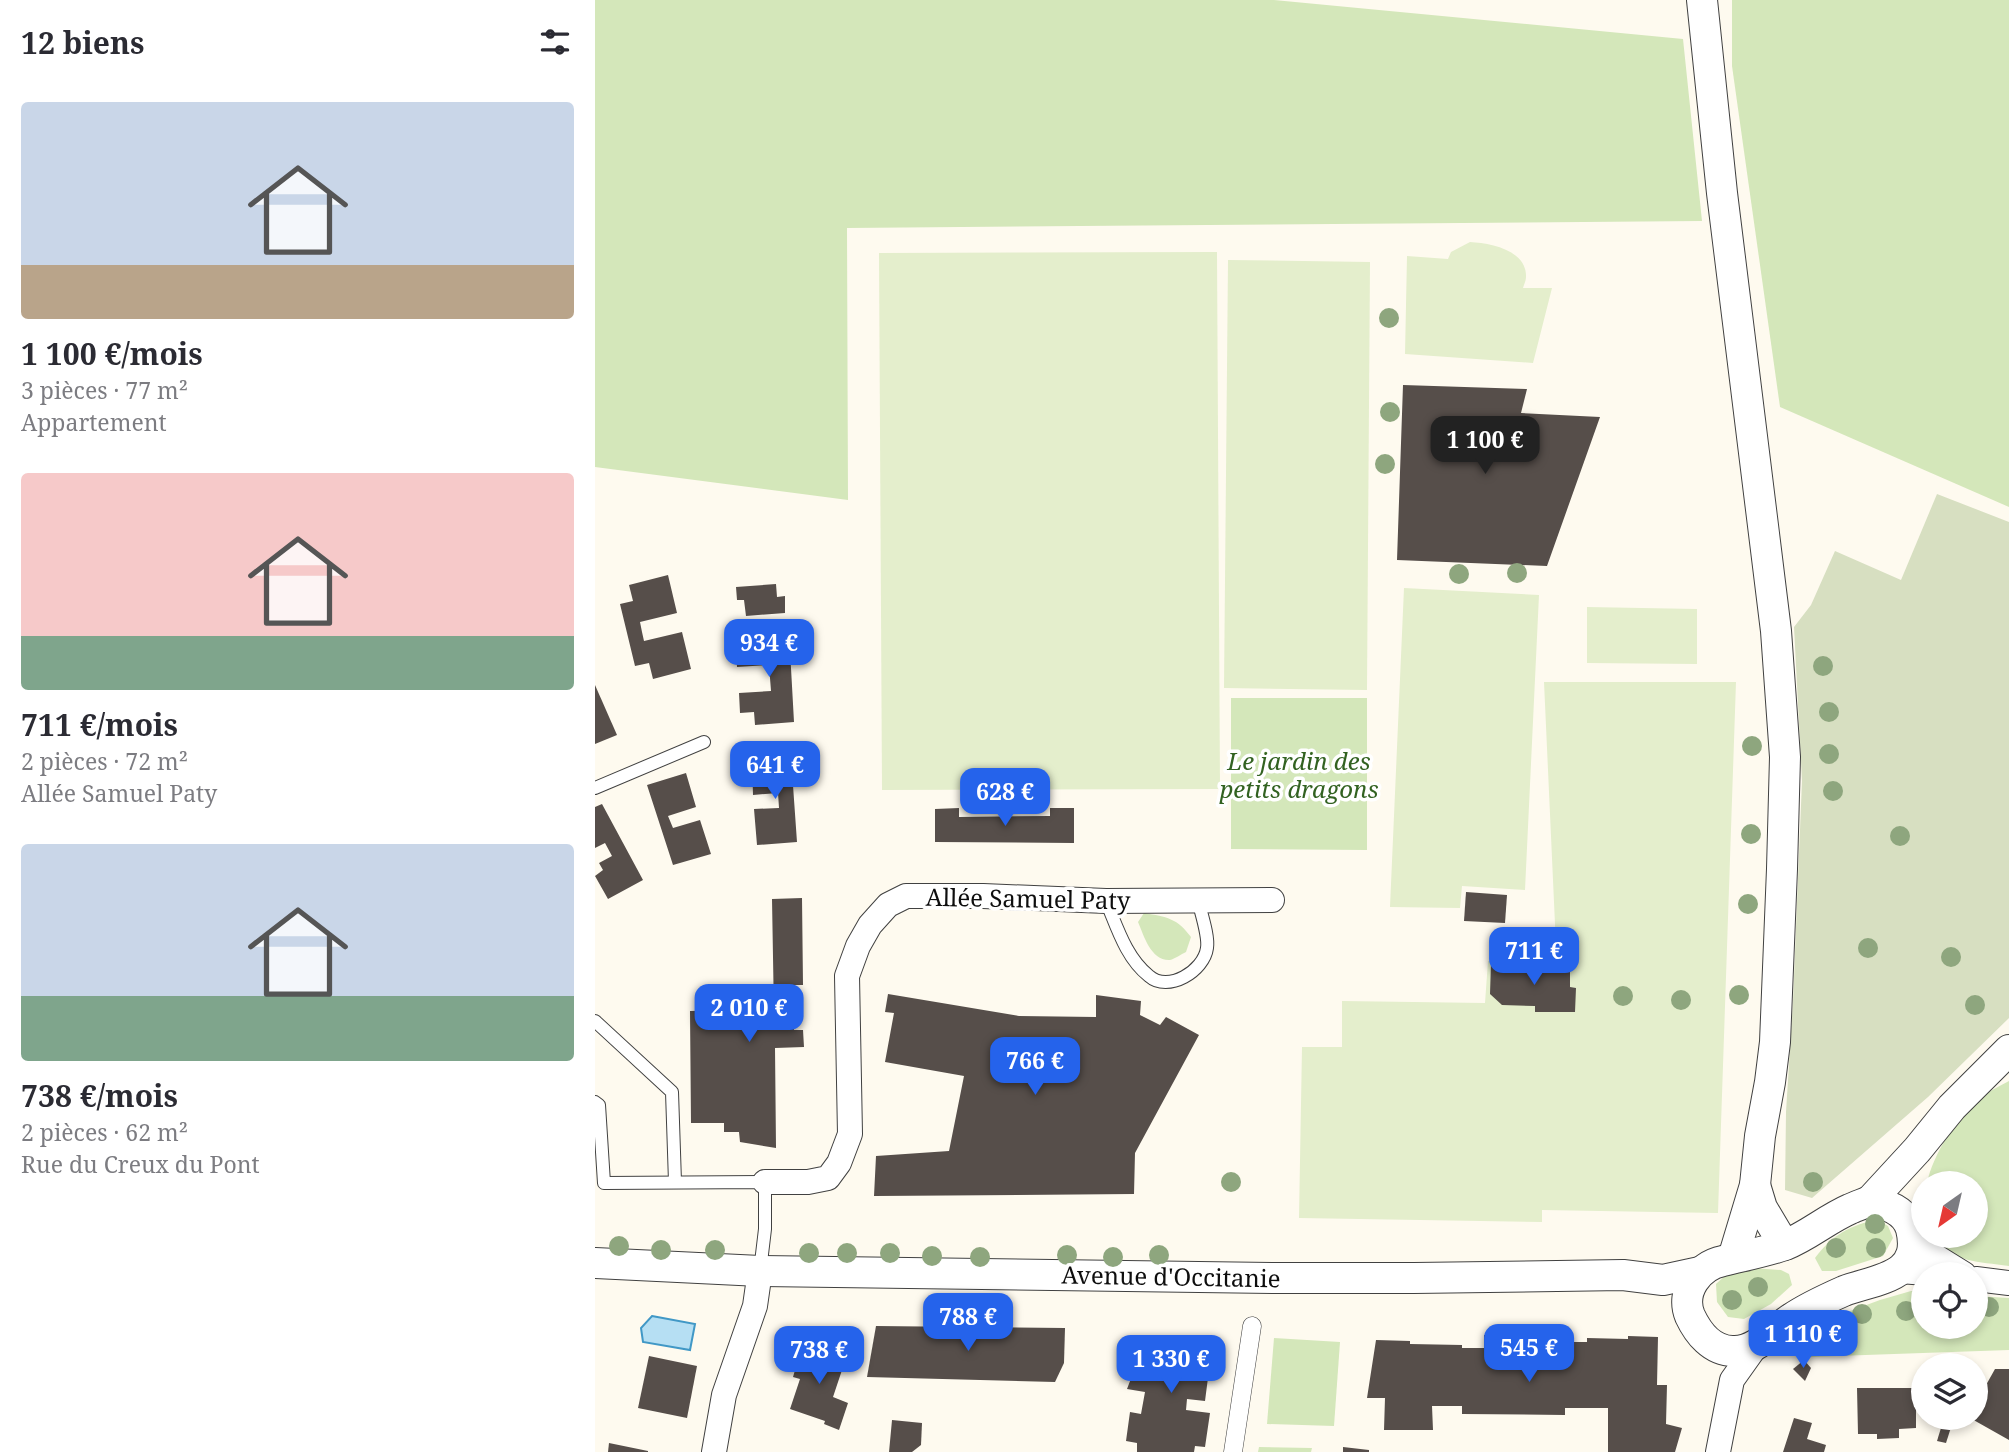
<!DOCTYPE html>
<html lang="fr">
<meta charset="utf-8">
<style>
body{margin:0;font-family:"Noto Serif",serif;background:#f2f2f3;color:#2b2b33;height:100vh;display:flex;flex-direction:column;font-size:26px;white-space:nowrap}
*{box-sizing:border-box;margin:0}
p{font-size:23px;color:#7c7c81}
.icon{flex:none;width:38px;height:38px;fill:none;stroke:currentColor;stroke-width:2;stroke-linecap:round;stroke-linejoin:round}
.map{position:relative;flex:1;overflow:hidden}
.details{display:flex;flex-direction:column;background:#fff;width:595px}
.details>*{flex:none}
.needle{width:46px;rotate:214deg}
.fabs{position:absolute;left:1316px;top:1171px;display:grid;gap:14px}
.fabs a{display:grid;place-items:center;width:77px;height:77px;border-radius:50%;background:#fff;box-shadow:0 4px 10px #0003;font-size:35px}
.price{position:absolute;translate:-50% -60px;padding:0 16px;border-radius:14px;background:#2563eb;color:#fff;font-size:23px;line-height:46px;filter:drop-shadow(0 2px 4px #0008)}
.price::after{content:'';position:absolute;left:50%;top:42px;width:21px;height:16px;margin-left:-10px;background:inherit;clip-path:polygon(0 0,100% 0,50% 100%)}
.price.on{background:#222;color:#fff}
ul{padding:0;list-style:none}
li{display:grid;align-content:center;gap:14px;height:371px;padding:0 21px}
li span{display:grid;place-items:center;height:217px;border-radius:7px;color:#555}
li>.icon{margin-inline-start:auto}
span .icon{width:126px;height:126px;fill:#fffc;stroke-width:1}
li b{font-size:30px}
h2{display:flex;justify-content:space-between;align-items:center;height:84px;padding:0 21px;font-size:30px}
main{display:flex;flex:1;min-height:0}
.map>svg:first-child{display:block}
</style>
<main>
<section class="details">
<h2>12 biens<svg class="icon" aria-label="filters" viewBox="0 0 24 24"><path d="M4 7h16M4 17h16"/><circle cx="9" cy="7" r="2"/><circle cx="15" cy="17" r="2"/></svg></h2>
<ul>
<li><span style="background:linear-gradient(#c9d6e8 75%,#b9a48a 0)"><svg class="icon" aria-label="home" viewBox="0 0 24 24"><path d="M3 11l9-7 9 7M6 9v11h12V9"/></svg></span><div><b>1 100 €/mois</b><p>3 pièces · 77 m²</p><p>Appartement</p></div></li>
<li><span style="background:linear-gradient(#f6c9c9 75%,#7fa58c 0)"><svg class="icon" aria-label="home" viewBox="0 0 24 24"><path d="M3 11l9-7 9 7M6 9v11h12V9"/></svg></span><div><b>711 €/mois</b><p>2 pièces · 72 m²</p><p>Allée Samuel Paty</p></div></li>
<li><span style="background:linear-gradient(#c9d6e8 70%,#7fa58c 0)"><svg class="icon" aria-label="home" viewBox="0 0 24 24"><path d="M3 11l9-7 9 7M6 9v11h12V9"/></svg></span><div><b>738 €/mois</b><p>2 pièces · 62 m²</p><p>Rue du Creux du Pont</p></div></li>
</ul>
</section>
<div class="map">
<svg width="1414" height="1452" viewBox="0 0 1414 1452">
<rect width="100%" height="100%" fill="#fefaef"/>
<g fill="#d4e7ba">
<polygon points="0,0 679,0 1088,39 1107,221 252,228 253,500 0,467"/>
<polygon points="1137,0 1414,0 1414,507 1185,407 1137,66"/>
<polygon points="636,698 772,698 772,850 636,849"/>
<path d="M 549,913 C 572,917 582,918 596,937 L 591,952 C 586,954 580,959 575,960 C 556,961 549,936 543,922 Z"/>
<path d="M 1414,1081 L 1414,1266 C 1382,1261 1360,1264 1340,1236 L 1381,1236 L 1381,1183 L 1332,1183 C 1338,1155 1362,1116 1385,1098 C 1394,1091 1405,1086 1414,1081 Z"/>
<path d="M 1283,1220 L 1293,1226 L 1298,1238 L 1288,1256 L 1241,1271 L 1227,1271 L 1220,1258 C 1236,1236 1256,1224 1283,1220 Z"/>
<polygon points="1157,1268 1186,1270 1194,1274 1197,1285 1176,1304 1149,1319 1133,1317 1122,1302 1121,1284 1133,1273"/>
<polygon points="1316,1291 1328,1291 1328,1326 1381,1326 1381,1296 1414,1298 1414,1350 1213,1357 1225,1322 1285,1300"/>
<polygon points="679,1338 745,1342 739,1426 672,1424"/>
<polygon points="664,1447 717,1448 716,1452 663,1452"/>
</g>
<polygon fill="#d7dfc1" points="1342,494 1414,522 1414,1018 1333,1097 1217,1198 1190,1190 1191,1112 1198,1001 1207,781 1199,627 1216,605 1240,551 1306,580"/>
<g fill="#e4eecc">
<path d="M 875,242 C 895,243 932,250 931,277 C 931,281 929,284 928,288 L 957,288 L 938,363 L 810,354 L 812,256 L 853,259 L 856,252 Z"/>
<polygon points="622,252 625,789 287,790 284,253"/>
<polygon points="633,260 775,262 772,690 629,688"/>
<polygon points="809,588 944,595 930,890 867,886 865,908 795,907"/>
<polygon points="992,607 1102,609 1102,664 992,663"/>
<polygon points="949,682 1141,682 1123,1213 947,1210 947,1222 704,1218 707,1047 747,1047 747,1001 890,1003 893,961 961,946"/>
</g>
<polygon fill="#b6dff3" stroke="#4198c6" stroke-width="2" points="57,1316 100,1324 95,1350 48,1342 46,1328"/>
<g fill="#564e4a">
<polygon points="808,385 932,389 926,413 1005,417 952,566 802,560"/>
<polygon points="73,575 82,613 45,622 47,632 49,641 87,632 96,669 58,679 54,663 40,666 25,604 38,601 34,585"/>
<polygon points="181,584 182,597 190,596 190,613 151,616 149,600 142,600 141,587"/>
<polygon points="194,632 199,722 160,725 159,712 145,713 144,693 176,691 174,665 142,667 141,648 156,647 155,634"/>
<polygon points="0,685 22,735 0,744"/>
<polygon points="196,757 202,842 162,845 159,809 184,808 183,793 158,795 157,759"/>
<polygon points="91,773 101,807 73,816 78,828 105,820 116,854 78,865 52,785"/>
<polygon points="7,804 48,880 13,899 0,876 8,870 4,863 17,856 10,843 0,848 0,807"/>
<polygon points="364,808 364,817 455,816 455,808 479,808 479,843 340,842 340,809"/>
<polygon points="871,892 912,895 910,923 869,921"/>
<polygon points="207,898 208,985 198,985 199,1030 208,1030 209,1047 180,1048 181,1148 145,1142 144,1132 129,1132 129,1123 96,1123 95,1011 151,1010 151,1016 179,1015 177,899"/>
<polygon points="896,963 913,963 913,972 919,972 919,963 933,963 933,966 940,967 940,964 975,965 975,987 981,988 980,1012 940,1012 940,1006 907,1005 895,994"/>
<polygon points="293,994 424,1016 501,1017 501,995 546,1001 545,1015 565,1025 571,1017 604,1035 540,1153 539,1194 279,1196 281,1156 354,1151 369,1076 290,1062 299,1013 290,1012"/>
<polygon points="281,1326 470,1328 469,1363 460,1382 272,1377"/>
<polygon points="889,1335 971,1338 971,1342 992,1342 992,1338 1033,1339 1033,1336 1063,1337 1062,1385 1072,1385 1071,1424 1087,1428 1080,1452 1013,1452 1013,1408 970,1408 970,1415 867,1414 867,1406 837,1406 838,1430 789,1430 790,1398 772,1398 781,1340 815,1341 815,1344 867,1345 867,1348 889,1348"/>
<polygon points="551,1339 618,1339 610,1401 592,1399 591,1410 615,1413 610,1447 600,1446 599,1452 542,1452 542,1443 531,1441 535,1412 546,1414 550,1392 532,1389"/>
<polygon points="217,1340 238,1348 234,1362 248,1367 238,1397 253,1403 244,1430 229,1424 230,1421 195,1409 205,1379 198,1377 205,1353 213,1355"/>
<polygon points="54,1356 102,1366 92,1418 43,1408"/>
<polygon points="1209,1360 1216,1368 1210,1381 1198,1369"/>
<polygon points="1400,1369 1414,1369 1414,1440 1375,1418 1381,1418 1381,1403"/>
<polygon points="1262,1388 1328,1388 1328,1407 1321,1407 1321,1428 1304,1429 1304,1438 1282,1439 1282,1434 1263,1434"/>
<polygon points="1199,1418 1217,1423 1212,1439 1231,1445 1229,1452 1188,1452"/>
<polygon points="1349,1418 1359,1418 1351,1443 1342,1441"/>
<polygon points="297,1420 327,1423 326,1445 317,1452 294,1452"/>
<polygon points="14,1443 53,1451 53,1452 13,1452"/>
<polygon points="748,1447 774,1450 774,1452 748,1452"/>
</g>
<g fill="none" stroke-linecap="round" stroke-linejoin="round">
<defs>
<g id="service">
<polyline points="0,788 109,742"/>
<path d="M 511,901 C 522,927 531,958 554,976 C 573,993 609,971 612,948 C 614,936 606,913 603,900"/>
<polyline points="0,1021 77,1092 80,1182"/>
<polyline points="0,1102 4,1105 9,1183 170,1182 170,1229 165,1271"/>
</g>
<polyline id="pedestrian" points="638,1452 657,1326"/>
<g id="minor">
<polyline points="170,1182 213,1182 233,1178 244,1163 255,1134 252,976 263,946 275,925 293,905 311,896 388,896 511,901 677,900"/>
<polyline points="1319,1243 1369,1274"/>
<polyline points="1305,1271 1344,1274"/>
<polyline points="1381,1279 1414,1283"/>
<polyline points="119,1452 129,1395 160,1306 165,1271"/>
<polyline points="1123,1452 1137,1380 1164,1342"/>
</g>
<g id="tertiary">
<polyline points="1107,0 1127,193 1181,631 1190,757 1187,869 1180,1042 1175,1082 1165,1136 1160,1185 1138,1258"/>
<polyline points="1160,1185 1167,1208 1189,1245"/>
<path d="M 1275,1201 C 1291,1204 1311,1211 1316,1229 C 1328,1278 1281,1279 1249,1291 C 1231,1299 1213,1307 1197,1318 C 1179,1329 1161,1352 1138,1351 C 1117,1351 1103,1333 1095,1316 C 1085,1292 1103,1266 1128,1261 C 1148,1256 1170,1252 1190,1245 C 1213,1236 1232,1219 1255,1209 C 1261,1206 1268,1204 1275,1201 Z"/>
<polyline points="1275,1201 1322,1150 1357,1107 1414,1050"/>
<polyline points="0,1263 165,1271 678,1278 819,1278 1028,1275 1068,1280 1105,1272"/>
</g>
</defs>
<use href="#service" stroke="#414141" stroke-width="14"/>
<use href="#pedestrian" stroke="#414141" stroke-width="19"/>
<use href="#minor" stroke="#414141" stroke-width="26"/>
<use href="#tertiary" stroke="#414141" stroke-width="32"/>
<use href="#service" stroke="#fff" stroke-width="12"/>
<use href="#pedestrian" stroke="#fff" stroke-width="18"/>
<use href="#minor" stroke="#fff" stroke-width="24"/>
<use href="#tertiary" stroke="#fff" stroke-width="30"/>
</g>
<g fill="#8ea67e">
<circle cx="794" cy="318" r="10"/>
<circle cx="795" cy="412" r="10"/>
<circle cx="790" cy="464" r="10"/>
<circle cx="922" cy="573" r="10"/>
<circle cx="864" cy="574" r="10"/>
<circle cx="1228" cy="666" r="10"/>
<circle cx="1234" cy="712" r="10"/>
<circle cx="1157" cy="746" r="10"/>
<circle cx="1234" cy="754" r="10"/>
<circle cx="1238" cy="791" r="10"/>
<circle cx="1156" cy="834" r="10"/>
<circle cx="1305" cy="836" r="10"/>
<circle cx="1153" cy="904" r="10"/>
<circle cx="1273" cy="948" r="10"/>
<circle cx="1356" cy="957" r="10"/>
<circle cx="1144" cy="995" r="10"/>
<circle cx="1028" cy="996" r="10"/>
<circle cx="1086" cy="1000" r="10"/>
<circle cx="1380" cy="1005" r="10"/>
<circle cx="636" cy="1182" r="10"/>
<circle cx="1218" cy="1182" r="10"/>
<circle cx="1280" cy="1224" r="10"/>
<circle cx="24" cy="1246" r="10"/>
<circle cx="1241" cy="1248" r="10"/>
<circle cx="1281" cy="1248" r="10"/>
<circle cx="66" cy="1250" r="10"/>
<circle cx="120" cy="1250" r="10"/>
<circle cx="214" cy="1253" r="10"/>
<circle cx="252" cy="1253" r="10"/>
<circle cx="295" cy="1253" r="10"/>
<circle cx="472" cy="1255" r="10"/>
<circle cx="564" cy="1255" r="10"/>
<circle cx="337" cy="1256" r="10"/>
<circle cx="385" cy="1257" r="10"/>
<circle cx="518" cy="1257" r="10"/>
<circle cx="1163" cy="1287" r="10"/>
<circle cx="1137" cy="1300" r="10"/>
<circle cx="1394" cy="1307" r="10"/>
<circle cx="1311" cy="1311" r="10"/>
<circle cx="1267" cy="1314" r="10"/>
</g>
<g text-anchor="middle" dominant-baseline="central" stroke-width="7" stroke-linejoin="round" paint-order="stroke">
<g font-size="24" font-style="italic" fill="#326221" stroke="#fff">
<text x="704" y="760">Le jardin des<tspan x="704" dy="28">petits dragons</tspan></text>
</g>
<g font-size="24" fill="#0e0e0e" stroke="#fff">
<text transform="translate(433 898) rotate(1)">Allée Samuel Paty</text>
<text transform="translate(576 1276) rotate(1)">Avenue d'Occitanie</text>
</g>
</g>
</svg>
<div class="fabs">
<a><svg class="needle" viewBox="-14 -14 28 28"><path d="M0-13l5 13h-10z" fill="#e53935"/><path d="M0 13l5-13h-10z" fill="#7c7c81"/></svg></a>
<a><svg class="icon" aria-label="locate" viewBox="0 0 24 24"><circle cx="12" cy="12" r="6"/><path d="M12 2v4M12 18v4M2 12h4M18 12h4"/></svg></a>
<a><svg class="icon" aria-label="layers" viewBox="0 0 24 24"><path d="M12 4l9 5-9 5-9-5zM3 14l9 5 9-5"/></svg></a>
</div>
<b class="price on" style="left:890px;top:476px">1 100 €</b>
<b class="price" style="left:174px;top:679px">934 €</b>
<b class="price" style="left:180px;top:801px">641 €</b>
<b class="price" style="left:410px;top:828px">628 €</b>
<b class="price" style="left:939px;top:987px">711 €</b>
<b class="price" style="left:154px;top:1044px">2 010 €</b>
<b class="price" style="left:440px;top:1097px">766 €</b>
<b class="price" style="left:373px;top:1353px">788 €</b>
<b class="price" style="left:1208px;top:1370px">1 110 €</b>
<b class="price" style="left:934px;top:1384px">545 €</b>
<b class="price" style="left:224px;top:1386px">738 €</b>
<b class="price" style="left:576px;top:1395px">1 330 €</b>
</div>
</main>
